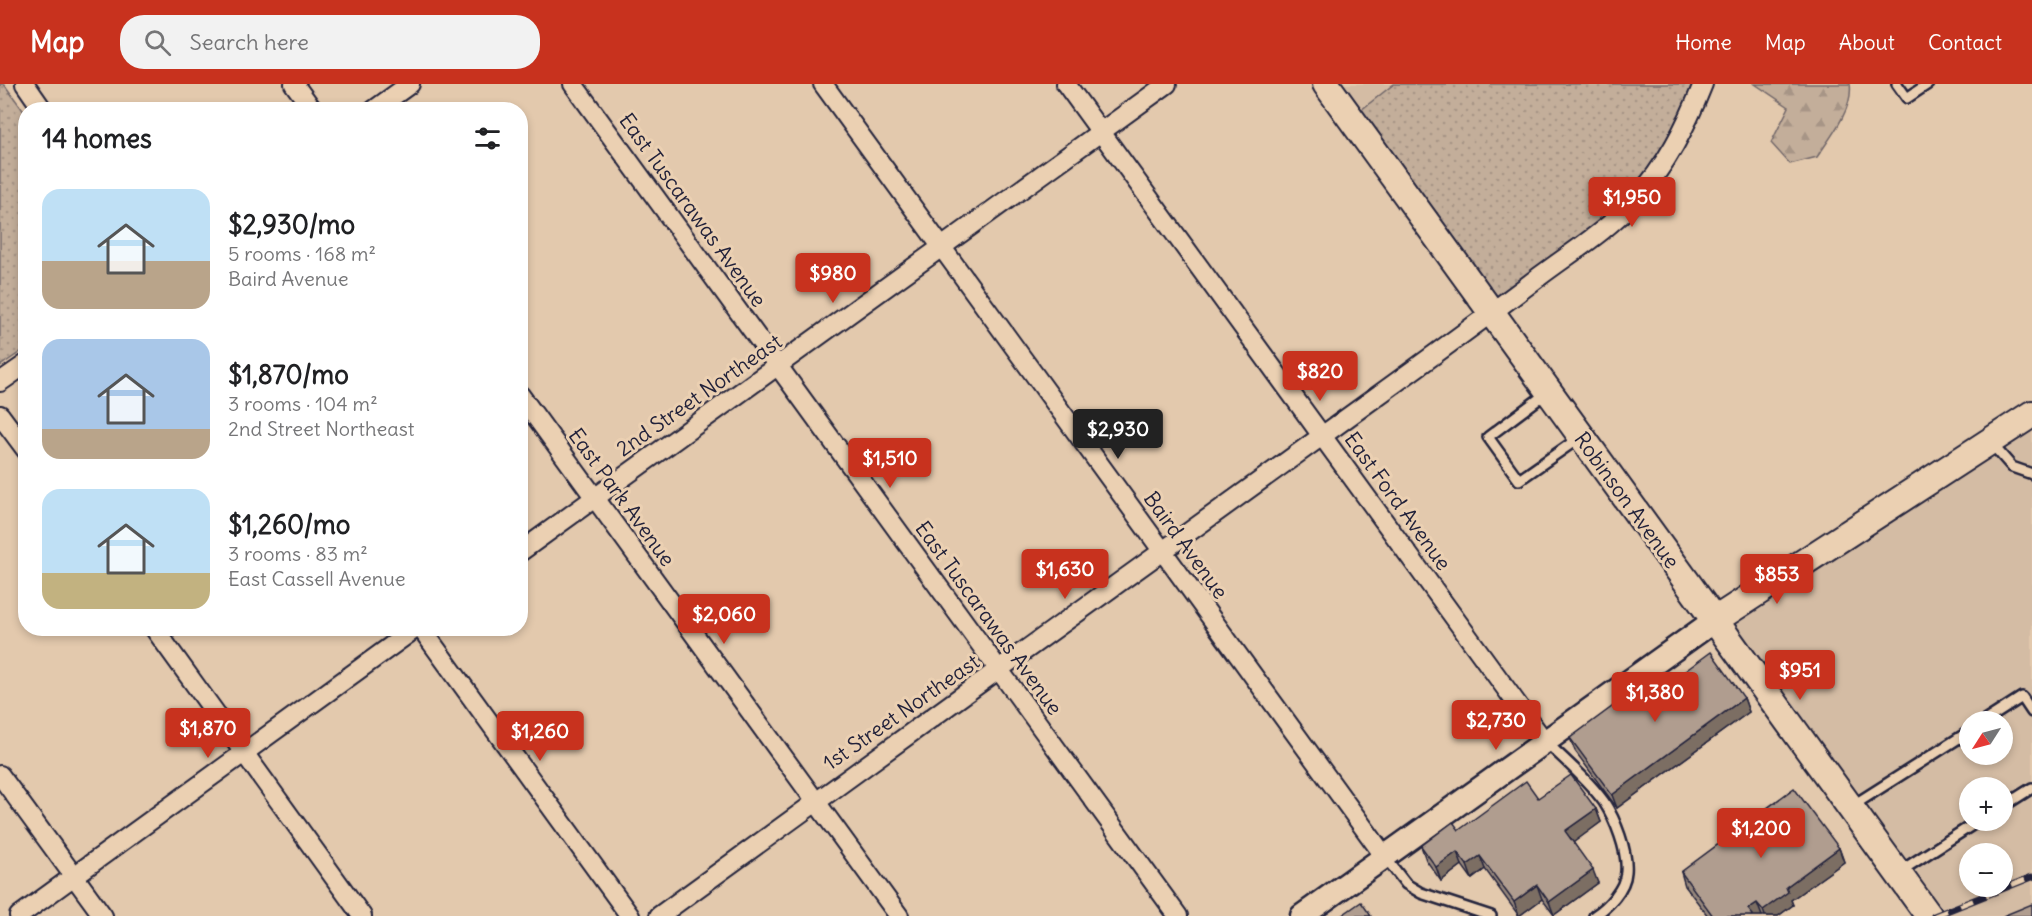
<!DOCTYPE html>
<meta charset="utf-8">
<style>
body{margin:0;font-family:Delius,sans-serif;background:#f2f2f2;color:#202124;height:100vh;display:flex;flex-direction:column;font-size:22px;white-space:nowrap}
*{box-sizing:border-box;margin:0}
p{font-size:20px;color:#757577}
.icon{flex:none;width:33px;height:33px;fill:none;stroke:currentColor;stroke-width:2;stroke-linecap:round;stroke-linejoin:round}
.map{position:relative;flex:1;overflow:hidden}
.side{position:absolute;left:18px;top:18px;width:510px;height:534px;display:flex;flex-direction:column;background:#fff;border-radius:24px;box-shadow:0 3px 9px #0003}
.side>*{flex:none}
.needle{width:39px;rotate:234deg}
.controls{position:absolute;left:1959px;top:627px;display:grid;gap:12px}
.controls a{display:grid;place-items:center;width:54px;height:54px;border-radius:50%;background:#fff;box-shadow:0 3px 9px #0003;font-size:30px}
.price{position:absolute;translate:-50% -51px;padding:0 14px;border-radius:6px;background:#c8321e;color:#fff;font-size:20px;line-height:39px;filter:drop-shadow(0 2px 3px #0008)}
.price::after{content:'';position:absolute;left:50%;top:36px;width:18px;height:14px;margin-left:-9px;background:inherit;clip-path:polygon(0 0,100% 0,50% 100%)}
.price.on{background:#222;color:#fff}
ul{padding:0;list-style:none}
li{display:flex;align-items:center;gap:18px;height:150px;padding:0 24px}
li span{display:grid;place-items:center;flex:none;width:168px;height:120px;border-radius:18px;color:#555}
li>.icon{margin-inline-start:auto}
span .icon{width:72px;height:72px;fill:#fffc;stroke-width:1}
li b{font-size:26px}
h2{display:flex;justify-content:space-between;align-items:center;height:72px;padding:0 24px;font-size:26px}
header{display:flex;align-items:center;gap:36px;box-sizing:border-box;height:84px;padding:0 30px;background:#c8321e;color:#fff}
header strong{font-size:28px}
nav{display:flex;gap:33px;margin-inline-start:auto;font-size:21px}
.search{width:420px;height:54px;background:#f2f2f2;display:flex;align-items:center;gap:15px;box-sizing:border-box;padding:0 21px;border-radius:24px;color:#757577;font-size:22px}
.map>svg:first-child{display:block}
</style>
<header>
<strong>Map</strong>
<div class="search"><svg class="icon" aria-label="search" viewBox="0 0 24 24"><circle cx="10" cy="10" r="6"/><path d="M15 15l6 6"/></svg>Search here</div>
<nav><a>Home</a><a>Map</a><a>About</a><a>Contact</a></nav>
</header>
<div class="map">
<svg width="2032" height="832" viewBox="0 0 2032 832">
<defs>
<pattern id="grass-dots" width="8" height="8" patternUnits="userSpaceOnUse" patternTransform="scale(1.5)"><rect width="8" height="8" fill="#c3ae9a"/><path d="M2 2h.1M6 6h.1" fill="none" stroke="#a79586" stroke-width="1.8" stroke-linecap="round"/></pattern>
<pattern id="forest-firs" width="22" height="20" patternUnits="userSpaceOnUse" patternTransform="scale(1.5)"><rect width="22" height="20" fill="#c3ae9a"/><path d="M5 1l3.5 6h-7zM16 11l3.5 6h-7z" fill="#a79586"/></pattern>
</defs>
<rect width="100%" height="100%" fill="#e3c9ad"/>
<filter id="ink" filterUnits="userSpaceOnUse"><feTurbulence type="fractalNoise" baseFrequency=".0167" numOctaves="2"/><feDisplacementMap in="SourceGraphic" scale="12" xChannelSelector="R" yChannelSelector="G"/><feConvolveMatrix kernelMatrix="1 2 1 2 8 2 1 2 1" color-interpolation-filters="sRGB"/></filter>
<g filter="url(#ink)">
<g fill="#d4bca4" fill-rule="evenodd">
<polygon points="1326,0 1394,0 1351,34"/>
<path d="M 2032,330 L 2032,832 L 1929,832 L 1715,536 ZM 1970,638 L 2002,638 L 2002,670 L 1970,670 ZM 1970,704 L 2002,704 L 2002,736 L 1970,736 ZM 1970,770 L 2002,770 L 2002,802 L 1970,802 Z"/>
</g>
<g fill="url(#grass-dots)" stroke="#72686a" stroke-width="1.5">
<polygon points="0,0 4,0 25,29 26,264 0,282"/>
<polygon points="1394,0 1703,0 1635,116 1491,229 1351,34"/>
</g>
<path fill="url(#forest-firs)" stroke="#72686a" stroke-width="1.5" d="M 1755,0 L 1850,0 C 1854,24 1830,54 1817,73 L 1790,80 L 1771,59 L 1789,23 Z"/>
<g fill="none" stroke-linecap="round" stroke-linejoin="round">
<defs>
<g id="service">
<polyline points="1897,0 1907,14 1928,0"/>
<polyline points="1548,308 1488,353 1519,396 1579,354"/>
<polyline points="1991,359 2012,383 2032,390"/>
<polyline points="1983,638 2022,613 2032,628"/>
<path d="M 1546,658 C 1566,677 1588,696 1604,718 C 1615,735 1628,767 1626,788 C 1625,805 1608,823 1594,832"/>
<polyline points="1852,722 1970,647"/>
<polyline points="2002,723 2032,704"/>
<polyline points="1385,773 1406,800 1421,809 1491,832"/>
<polyline points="1899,788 1980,736"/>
</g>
<g id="minor">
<polyline points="25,0 43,26"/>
<polyline points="294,0 313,26"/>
<polyline points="573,0 1178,832"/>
<polyline points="823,0 1385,773"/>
<polyline points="1066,0 1544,657"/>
<polyline points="374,26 410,0"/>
<polyline points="0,298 26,280"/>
<polyline points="520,311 899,832"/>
<polyline points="0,331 26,366"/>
<polyline points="520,468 1167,0"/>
<polyline points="154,544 362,832"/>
<polyline points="421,544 630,832"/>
<polyline points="0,691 103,832"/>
<polyline points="19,832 416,544"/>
<path d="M 659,832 C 883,668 1108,507 1333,344 C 1402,294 1472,244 1540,192 C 1572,168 1608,146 1635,116 C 1666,82 1686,43 1703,0"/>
</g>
<polyline id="tertiary" points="1302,832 1715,536"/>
<g id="secondary">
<polyline points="1326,0 1929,832"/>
<polyline points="1715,536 2032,330"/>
</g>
</defs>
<use href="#service" stroke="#22223b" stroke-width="14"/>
<use href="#minor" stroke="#22223b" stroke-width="22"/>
<use href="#tertiary" stroke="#22223b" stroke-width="27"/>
<use href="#secondary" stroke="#22223b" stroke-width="30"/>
<use href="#service" stroke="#ebd0b2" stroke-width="9"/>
<use href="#minor" stroke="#ebd0b2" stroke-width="18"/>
<use href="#tertiary" stroke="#ebd0b2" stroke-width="22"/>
<use href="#secondary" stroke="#ebd0b2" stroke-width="26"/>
<defs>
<polyline id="rail" points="1934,832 2032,793"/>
</defs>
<use href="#rail" stroke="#22223b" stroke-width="7"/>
<use href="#rail" stroke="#ebd0b2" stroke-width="4.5" stroke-dasharray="14" stroke-linecap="butt"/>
</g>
<g fill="#97877b" stroke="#22223b" stroke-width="1.5">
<polygon points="1744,614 1749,628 1617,724 1575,667 1570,654"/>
<polygon points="1538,714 1596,725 1601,738 1573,758 1598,799 1554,831 1542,815 1519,832 1485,785 1472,795 1462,781 1441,797 1426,776 1421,762"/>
<polygon points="1839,764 1844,778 1791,816 1793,821 1778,832 1708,832 1685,802 1681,788"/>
</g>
<g fill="#7b6e64" stroke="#22223b" stroke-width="1.5">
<polygon points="1744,614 1749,628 1617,724 1612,711"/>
<polygon points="1596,725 1601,738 1570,761 1565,747"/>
<polygon points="1839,764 1844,778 1791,816 1793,821 1778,832 1765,832 1763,826 1786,803"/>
<polygon points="1457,768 1462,781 1441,797 1436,783"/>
<polygon points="1480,772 1485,785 1472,795 1467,781"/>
<polygon points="1593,786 1598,799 1554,831 1549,818"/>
<polygon points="1537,801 1542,815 1519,832 1514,818"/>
<polygon points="1757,819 1762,832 1751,832 1748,825"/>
</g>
<g fill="#b09d8f" stroke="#22223b" stroke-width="1.5">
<polygon points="1711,568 1744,614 1612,711 1570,654 1647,597 1655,609"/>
<polygon points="1571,691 1596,725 1565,747 1593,786 1549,818 1537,801 1514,818 1480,772 1467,781 1457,768 1436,783 1421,762 1453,738 1459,746 1526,697 1538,714"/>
<polygon points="1794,704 1839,764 1786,803 1788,808 1763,826 1757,819 1748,825 1753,831 1752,832 1713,832 1681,788"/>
<polygon points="1361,818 1371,832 1341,832"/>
<polygon points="2032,820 2032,832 2003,832"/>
</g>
</g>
<g text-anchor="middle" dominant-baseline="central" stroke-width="6" stroke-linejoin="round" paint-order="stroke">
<g font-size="21" fill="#22223b" stroke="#ebd0b2">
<text transform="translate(693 126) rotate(54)">East Tuscarawas Avenue</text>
<text transform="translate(699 311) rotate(-35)">2nd Street Northeast</text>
<text transform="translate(622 413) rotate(54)">East Park Avenue</text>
<text transform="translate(1627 416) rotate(54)">Robinson Avenue</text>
<text transform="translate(1398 417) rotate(54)">East Ford Avenue</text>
<text transform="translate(1186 461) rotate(54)">Baird Avenue</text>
<text transform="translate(989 534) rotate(54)">East Tuscarawas Avenue</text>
<text transform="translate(901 628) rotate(-35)">1st Street Northeast</text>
</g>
</g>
</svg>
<div class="controls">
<a><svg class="needle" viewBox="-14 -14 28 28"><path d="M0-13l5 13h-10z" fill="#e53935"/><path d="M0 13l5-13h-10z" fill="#757577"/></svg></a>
<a>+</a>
<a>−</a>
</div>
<b class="price" style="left:1632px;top:144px">$1,950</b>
<b class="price" style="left:833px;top:220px">$980</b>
<b class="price" style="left:1320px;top:318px">$820</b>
<b class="price on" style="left:1118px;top:376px">$2,930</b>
<b class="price" style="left:890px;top:405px">$1,510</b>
<b class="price" style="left:1065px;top:516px">$1,630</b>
<b class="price" style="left:1777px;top:521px">$853</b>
<b class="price" style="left:724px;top:561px">$2,060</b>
<b class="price" style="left:1800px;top:617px">$951</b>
<b class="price" style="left:1655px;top:639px">$1,380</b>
<b class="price" style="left:1496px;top:667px">$2,730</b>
<b class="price" style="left:208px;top:675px">$1,870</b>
<b class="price" style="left:540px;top:678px">$1,260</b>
<b class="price" style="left:1761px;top:775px">$1,200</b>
<section class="side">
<h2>14 homes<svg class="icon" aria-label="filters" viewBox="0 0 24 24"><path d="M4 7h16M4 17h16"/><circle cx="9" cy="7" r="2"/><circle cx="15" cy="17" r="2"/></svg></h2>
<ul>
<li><span style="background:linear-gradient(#bfe0f5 60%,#b9a48a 0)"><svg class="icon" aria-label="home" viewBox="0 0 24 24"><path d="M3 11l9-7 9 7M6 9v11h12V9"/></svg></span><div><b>$2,930/mo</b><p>5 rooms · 168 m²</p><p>Baird Avenue</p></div></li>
<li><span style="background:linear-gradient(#a9c7e8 75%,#b9a48a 0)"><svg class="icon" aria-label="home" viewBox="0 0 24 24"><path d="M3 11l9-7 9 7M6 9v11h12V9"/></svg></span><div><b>$1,870/mo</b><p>3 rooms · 104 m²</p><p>2nd Street Northeast</p></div></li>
<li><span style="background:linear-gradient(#bfe0f5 70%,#c2b280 0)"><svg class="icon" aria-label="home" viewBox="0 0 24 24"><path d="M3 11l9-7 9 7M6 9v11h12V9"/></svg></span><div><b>$1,260/mo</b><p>3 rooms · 83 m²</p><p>East Cassell Avenue</p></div></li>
</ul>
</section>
</div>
